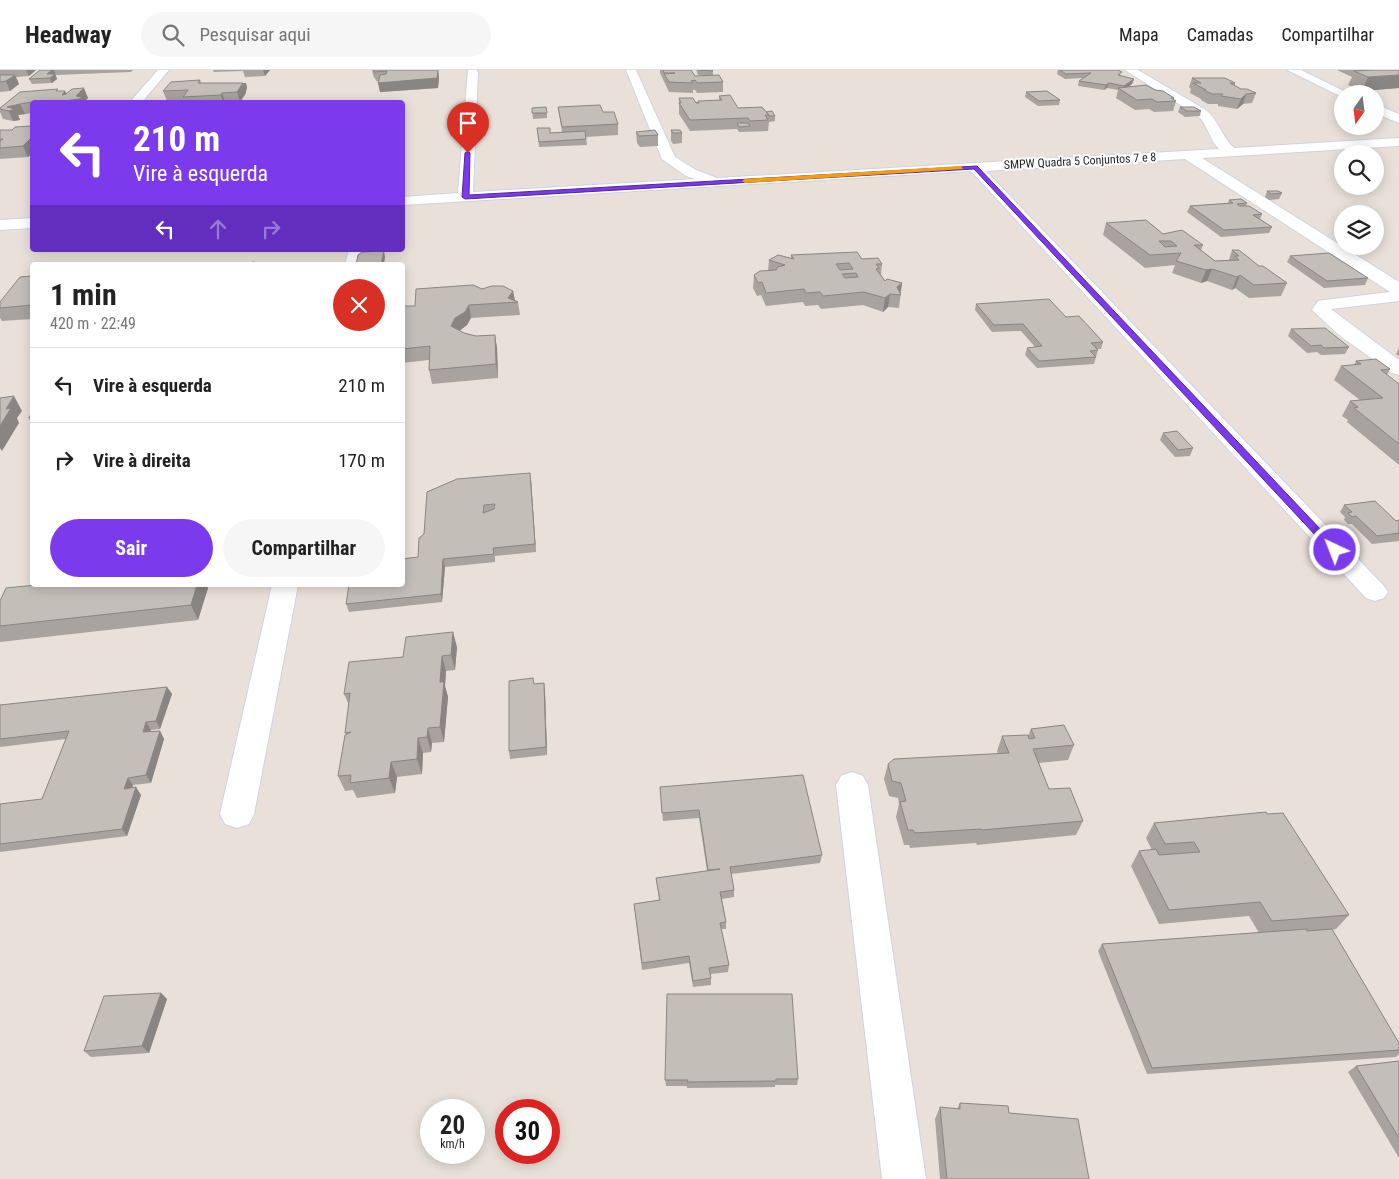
<!DOCTYPE html>
<html lang="pt">
<head>
<meta charset="utf-8">
<style>
  body { margin:0; font-family:"Roboto Condensed",sans-serif; background:#f6f6f6; color:#222; height:100vh; display:flex; flex-direction:column; font-size:19px; white-space:nowrap }
  * { box-sizing:border-box; margin:0 }
  p { font-size:16px; color:#767676 }
  .icon { flex:none; width:28px; height:28px; fill:none; stroke:currentColor; stroke-width:2; stroke-linecap:round; stroke-linejoin:round }
  .map { position:relative; flex:1; overflow:hidden }
  .side { position:absolute; left:30px; top:192px; width:375px; height:325px; display:flex; flex-direction:column; background:#fff; border-radius:5px; box-shadow:0 2px 12px #0003 }
  .side>* { flex:none }
  .hud { position:absolute; left:30px; top:30px; width:375px; height:152px; border-radius:5px; box-shadow:0 2px 12px #0003; background:#7c3aed; color:#fff; overflow:hidden }
  .needle { width:32px; rotate:194deg }
  .fabs { position:absolute; left:1334px; top:15px; display:grid; gap:10px }
  .fabs a { display:grid; place-items:center; width:50px; height:50px; border-radius:50%; background:#fff; box-shadow:0 2px 12px #0003; font-size:25px }
  .speed { position:absolute; left:420px; top:1029px; display:flex; gap:10px; font-size:25px; font-weight:700; text-align:center }
  .speed>* { display:grid; place-content:center; width:65px; height:65px; border-radius:50%; background:#fff; box-shadow:0 2px 12px #0003; line-height:1 }
  .speed small { font-size:12px; font-weight:400 }
  .speed .limit { border:8px solid #d22; background:#fff; color:#111 }
  .pin { position:absolute; display:grid; place-items:center; width:42px; height:42px; color:#fff; margin:-51px -21px; border-radius:50% 50% 50% 0; rotate:-45deg; box-shadow:0 0 5px #0007 }
  .pin .icon { rotate:45deg }
  .me { position:absolute; width:55px; margin:-28px; rotate:317deg; stroke-linejoin:round; filter:drop-shadow(0 0 4px #0008) }
  .turn { display:flex; align-items:center; gap:18px; height:105px; padding:0 20px; font-size:22px }
  .turn .icon { width:65px; height:65px; stroke-width:2.5 }
  .turn b { display:block; font-size:35px; line-height:42px }
  .lanes { display:flex; align-items:center; height:48px; padding:0 20px; background:#0003; justify-content:center; gap:25px; direction:ltr }
  .lanes .off { opacity:.35 }
  .round { display:grid; place-items:center; flex:none; width:52px; height:52px; border-radius:26px; background:#f6f6f6 }
  .overview { display:flex; align-items:center; justify-content:space-between; height:85px; padding:0 20px }
  h1 { font-size:30px; font-weight:700; line-height:38px }
  .cta { display:flex; gap:10px; margin-top:auto; padding:10px 20px }
  .cta a { flex:1; height:58px; border-radius:30px; background:#7c3aed; color:#fff; font-size:20px; font-weight:700; line-height:58px; text-align:center }
  .cta a+a { background:#f6f6f6; color:#222 }
  ul { padding:0; list-style:none }
  li { display:flex; align-items:center; gap:15px; height:75px; padding:0 20px; border-top:1px solid #e0e0e0 }
  li div { flex:1 }
  li b { display:block; font-size:19px }
  li em { font-style:normal }
  header { display:flex; align-items:center; gap:30px; box-sizing:border-box; height:70px; padding:0 25px; background:#fff; border-bottom:1px solid #e0e0e0 }
  header strong { font-size:24px }
  nav { display:flex; gap:28px; margin-inline-start:auto; font-size:18px }
  .search { width:350px; height:45px; background:#f6f6f6; display:flex; align-items:center; gap:12px; box-sizing:border-box; padding:0 18px; border-radius:28px; color:#767676; font-size:19px }
  .map>svg:first-child { display:block }
  .lines { fill:none; stroke-linecap:round; stroke-linejoin:round }
  .minor-casing { stroke:#cfd3df; stroke-width:2 }
  .minor { fill:#fff; fill-rule:evenodd }
  .wall { fill:#a9a39f }
  .shaded-wall { fill:#898582 }
  .building { fill:#c4beb9; stroke:#898582; fill-rule:evenodd }
  .route { fill:#7c3aed; stroke:#51269a }
  .slow { fill:#f59e0b }
  .labels { text-anchor:middle; dominant-baseline:central; stroke-width:4; stroke-linejoin:round; paint-order:stroke }
  .far-street-label { font-size:12px; fill:#272727; stroke:#fff }
</style>
</head>
<body>
<header>
<strong>Headway</strong>
<div class="search"><svg class="icon" aria-label="search" viewBox="0 0 24 24"><circle cx="10" cy="10" r="6"/><path d="M15 15l6 6"/></svg>Pesquisar aqui</div>
<nav><a>Mapa</a><a>Camadas</a><a>Compartilhar</a></nav>
</header>
<div class="map">
<svg width="1399" height="1109" viewBox="0 0 1399 1109">
  <rect width="100%" height="100%" fill="#e9e1d9"/>
  <g class="lines">
    <!-- minor casing -->
    <g class="minor-casing">
      <path id="minor" d="M158,0H169L142,32H130Z
        M468,0H476L478,2L473,122L695,109L686,106L662,89L626,0H636L675,87L696,100L717,108L1219,79C1209,69 1208,55 1198,46L1125,0H1138L1206,40C1220,52 1221,66 1234,78L1399,68V76L1202,88L1399,212V231L1331,239L1399,290V305L1392,303L1339,265L1312,240L1318,231L1324,230L1390,222L1185,89L986,101L1384,516L1388,522L1384,528L1375,531L1366,528L971,101L402,135V127L458,123Z
        M1287,0H1301L1350,24H1342V27L1340,26Z
        M1375,34L1399,44V53L1375,43Z
        M32,148V158L0,160V150Z
        M349,180H365L361,195H345Z
        M272,515H298L254,744L249,754L237,758L225,754L220,744Z
        M852,702L863,706L868,715L926,1109H882L836,715L841,706Z"/>
    </g>
    <!-- minor -->
    <use href="#minor" class="minor"/>
  </g>
  <!-- wall -->
  <path class="wall" d="M0,0H36L29,6L16,7L19,14L10,21L0,22Z
    M40,0H133L131,2L56,5L55,4L57,9L52,13L32,14L29,9Z
    M213,0H270L265,6L245,7L243,1L214,2Z
    M372,0H438L439,8L438,18L380,22L378,11H376L375,8H374Z
    M660,0H691L695,6H706L698,5L696,0H712L713,1V5L723,12V22L697,23L695,20H693V23L669,22L660,3Z
    M1058,0H1118L1121,6L1134,9L1132,14L1128,17L1155,20L1174,28V30L1176,31L1173,41L1154,42L1149,39L1135,40L1116,28L1118,20L1107,18L1104,20L1078,16L1079,11L1083,8L1065,9L1057,4Z
    M1337,0H1399V18L1362,21L1348,15L1352,7Z
    M1192,8L1235,13V16L1241,19L1256,23L1252,33L1243,34L1237,39L1218,36V34H1208L1201,30V29L1190,23L1191,19L1189,17Z
    M200,10L201,13H246L247,18L246,21V23L240,32H185L184,30L167,31L163,21Z
    M59,21H65L67,24L88,28L86,30L32,32V43L18,45L20,50L13,51L3,49L0,42V38Z
    M1026,22L1060,30L1059,35L1038,36L1025,27Z
    M719,26L738,38L766,42L775,46V51L769,52L768,61L739,62L737,59L690,61L679,44V28L696,33V32L719,30Z
    M558,37L603,42L618,54V65L586,67L587,75L539,77L537,58L550,63L562,62Z
    M1180,37L1201,41L1200,46L1185,47L1178,42Z
    M532,38L547,43V48L533,49Z
    M32,56V83L28,87L0,89V60H12Z
    M671,60L682,63V73L673,74L671,71Z
    M636,62L658,65V76L640,77L637,73Z
    M1267,121L1282,123L1279,129L1269,130L1265,127Z
    M1229,130L1247,133L1246,136L1262,144L1260,149L1272,157L1269,163L1221,167L1187,142L1190,136L1228,133Z
    M1106,153L1163,164L1203,175L1201,180L1215,191L1229,190L1232,180L1287,213L1281,226L1249,228L1235,218L1232,220L1207,211L1201,213L1172,203L1175,195L1145,198L1103,165Z
    M791,185L862,189L882,194L881,205L885,211L902,213L899,238L888,237L883,242L863,235L821,239L818,235L805,236L803,232L766,236L761,225L757,226L753,218L754,205L768,201L769,190L791,188Z
    M1290,186L1368,208L1365,215L1324,218L1287,192Z
    M32,206V249L2,251L0,248V232Z
    M482,219L513,221L515,230L518,232L520,245L471,248L467,255L459,261L464,263L476,266L495,265L497,278L498,308L432,314L429,300V290L402,293V236H415Z
    M976,234L1066,247L1103,272L1101,279H1097L1098,280L1094,294L1037,298L1025,285L1027,278L1035,277L1021,261L992,262L975,240Z
    M1291,259L1349,277L1345,284L1321,285L1317,282L1307,283L1288,266Z
    M1399,278V286L1396,284Z
    M1356,291L1390,299L1387,305L1399,314V395L1347,352L1348,350L1342,346L1350,331L1360,330L1334,310L1341,296L1354,295Z
    M32,342V354L29,348Z
    M1163,363L1193,378L1190,386L1175,387L1160,370Z
    M531,410L536,482L495,486V492L445,497L442,532L349,542L346,534L418,487L419,468Z
    M1344,435L1396,451L1399,450V471L1372,474L1352,454H1348L1344,450L1345,447L1340,442Z
    M208,518L198,550L0,572V531Z
    M457,577L455,600L446,601L445,616L448,627L444,672L432,673L431,682L423,683L422,704L397,707L395,723L357,728L353,720L345,721L338,706L346,664L345,663L349,635L344,624L403,587Z
    M534,614L545,621L547,685L510,689L509,681Z
    M167,617L172,624L160,659L151,660L150,662L160,661L164,669L151,713L133,715L132,718L141,725L127,766L0,782V734L42,729L66,669L0,677V635Z
    M1031,659L1074,675L1068,690L1039,693L1049,719L1083,751L1076,765L977,775L976,773L910,778L909,775H904L896,747L899,734L898,728L889,726L884,709L888,694L998,684L997,681L1002,666H1028Z
    M660,717L822,785L820,793L731,804L734,820V827L722,829L726,852V859H721L729,895L728,902L711,904V915L693,917L689,893L642,900L634,834L659,830L656,808L707,801L699,748L663,751Z
    M1267,744L1349,845L1336,859L1332,860L1399,973V984L1396,987L1147,1004L1098,881L1102,874L1259,863L1249,846L1159,854L1131,796L1139,781L1152,780L1146,768L1154,753Z
    M161,923L167,929L149,983L91,987L84,981Z
    M1399,991V1088L1348,1002L1356,996Z
    M798,1009L797,1015H775V1017L687,1018V1016H666L665,1010Z
    M960,1033L1009,1043L1089,1109H940L935,1049L940,1037L957,1039Z"/>
  <!-- shaded-wall -->
  <path class="shaded-wall" d="M26,0H36L29,6Z
    M52,0H54L57,9L52,13L47,4Z
    M263,0H270L265,6Z
    M438,0L439,8L438,18L380,22L378,13Z
    M15,5L19,14L10,21L6,11Z
    M1399,5V18L1362,21L1368,7Z
    M1134,9L1132,14L1123,21L1124,16Z
    M243,13H246L247,18L246,21V23L240,32L237,22Z
    M1109,13L1107,18L1104,20L1106,15Z
    M84,18L88,28L86,30L87,32H58L62,25L65,21L70,31Z
    M222,23L225,32H223L221,25Z
    M1246,24L1243,34L1237,39L1241,29Z
    M20,34L25,44L18,45L20,50L13,51L7,37Z
    M32,67V83L28,87L23,76Z
    M384,181L385,187L384,195H381Z
    M1212,199L1207,211L1201,213L1206,200Z
    M1240,205L1235,218L1232,220L1237,207Z
    M902,213L900,225L897,217Z
    M513,221L515,232L508,228Z
    M890,224L888,237L883,242L885,228Z
    M469,235L471,248L467,255L458,262L451,256L455,248Z
    M495,265L497,278L498,308L496,294Z
    M14,326L22,341L17,348L19,353L2,381L0,378V356L6,339Z
    M530,403L531,410L536,482L535,474Z
    M443,489L445,497L442,532L441,524Z
    M197,515H206L208,518L198,550L191,535Z
    M453,562L457,577L455,600L451,585Z
    M442,586L446,601L445,616L448,627L444,672L440,657V612Z
    M544,613L545,621L547,685L546,677Z
    M167,617L172,624L160,659L156,651Z
    M146,652L151,660L148,670L143,662Z
    M428,658L432,673L431,682L427,667Z
    M160,661L164,669L151,713L146,705Z
    M418,668L423,683L422,704L417,689Z
    M391,692L397,707L395,723L389,708Z
    M128,708L133,715L130,726L124,719Z
    M136,717L141,725L127,766L122,759Z
    M161,923L167,929L149,983L142,976Z"/>
  <!-- building -->
  <path class="building" d="M40,0H52L47,4H55L50,8L29,9Z
    M374,0H438L437,8L378,13L380,5L386,4L387,1L374,2Z
    M663,0H691L695,6L719,5L723,12L697,13L695,10L691,11L693,13L669,12L664,4L675,3H664Z
    M698,0H712L713,1Z
    M1060,0H1118L1122,2L1118,5L1134,9L1124,16L1109,13L1106,15L1079,11L1091,3L1066,4Z
    M1372,0H1399V5L1368,7L1354,1Z
    M0,5H15L6,11L0,12Z
    M1192,8H1225L1235,13H1230L1241,19H1247L1256,23L1246,24L1241,29L1221,26L1223,24H1212L1204,20H1206L1193,13H1201Z
    M200,10L198,13H243L237,22L222,23L221,25L183,27L188,20L163,21L171,12Z
    M1146,15L1155,20L1163,21L1174,28H1171L1176,31L1157,32L1152,29L1137,30L1118,18Z
    M84,18L76,26L85,28L58,32H32L20,34L7,37L15,39L9,41L0,39V38L20,22L58,19L56,21H65L62,25L66,24L72,19Z
    M1047,21L1060,30L1039,31L1026,22Z
    M730,25L738,38L762,37L769,45H765L768,50L750,51L748,48L690,50L679,33H681L679,28H693L696,33H699L698,31L722,30L719,26Z
    M600,35L603,42H614L618,54L562,57L558,37Z
    M546,37L547,43H532V38Z
    M1180,37H1194L1201,41H1187Z
    M772,41L775,46H769V45L766,42Z
    M737,53H748L750,56L739,57Z
    M32,56V67L23,76L0,78V71L3,69H0V60H12L15,57Z
    M537,58H550V63L585,61L586,69L539,72Z
    M655,60L658,65L639,66L636,62Z
    M671,60H680L682,63H673Z
    M1267,121H1278L1282,123L1271,124Z
    M1241,129L1247,133L1237,134L1240,136H1249L1262,144L1253,145L1272,157L1224,160L1190,136L1233,133L1229,130Z
    M1146,150L1163,164L1182,160L1203,175H1194L1215,191L1239,190L1235,186H1239L1238,185L1232,180H1239L1259,196H1263L1287,213L1254,215L1240,205L1237,207L1212,199L1206,200L1176,191L1181,183L1150,185L1106,153ZM1159,171H1171L1177,176L1165,177Z
    M384,181L381,195H356L358,185L362,182Z
    M857,182L862,189L878,188L882,194H876L879,198L876,199L885,211L887,209L902,213L897,217L901,225L890,224L885,228L864,222L823,226L820,222L806,223L804,219L766,223L762,212L758,213L754,205L760,201L776,200L778,197L785,195L769,190L778,185L794,189L791,185ZM849,193L853,199L840,200L836,194ZM856,203L858,207L845,208L842,204Z
    M1329,183L1368,208L1327,211L1290,186Z
    M255,192L254,195H237L238,194Z
    M32,206V235L0,238V232L20,207Z
    M473,215L482,219L492,216H503L513,221L508,228L518,232L469,235L465,242L455,248L451,256L464,263L476,266L495,265L496,294L429,300L430,276L402,279V236H415L416,219Z
    M1049,229L1066,247L1079,246L1103,272L1091,273L1098,280L1090,281L1096,287L1039,291L1027,278L1042,276L1023,254L994,255L976,234Z
    M1325,258L1349,277L1324,278L1321,275L1311,276L1291,259Z
    M1376,289L1390,299L1381,300L1399,314V374L1354,338L1358,337L1350,331L1383,328L1341,296L1361,294L1356,291Z
    M14,326L6,339L11,338L0,356V328Z
    M32,342V348H29Z
    M1177,361L1193,378L1178,380L1163,363Z
    M530,403L535,474L493,478L494,484L443,489L441,524L346,534L349,515H402V489L418,487L419,468L424,464L427,422L457,409ZM495,434L494,439L483,443L484,435Z
    M1375,431L1396,451L1399,450V463L1377,466L1356,446L1352,447L1348,443L1352,442L1344,435Z
    M36,515H197L191,535L0,556V531L6,518Z
    M453,562L451,585L442,586L440,612H444L440,657L428,658L427,667L418,668L417,689L391,692L389,708L350,713L351,705L338,706L345,665L351,662L345,663L350,623L344,624L349,592L403,587L406,567Z
    M533,608L534,614L544,613L546,677L509,681V611Z
    M167,617L156,651L146,652L143,662L160,661L146,705L128,708L124,719L136,717L122,759L0,774V734L42,729L69,661L0,669V635Z
    M1064,655L1074,675L1033,679L1049,719L1070,718L1083,751L982,760L981,759L915,763L913,760H908L900,732L906,731L901,713L892,711L888,694L894,689L1009,683L1002,666L1028,665L1029,669L1035,668L1031,659Z
    M803,705L822,785L730,797L734,820L720,822L726,852L720,853L729,895L709,898L711,908L693,911L689,886L642,893L634,834L660,830L656,808L720,799L708,800L699,740L662,743L660,717Z
    M1266,742L1267,744L1283,743L1349,845L1272,851L1260,832L1169,840L1139,781L1156,779L1159,785L1200,782L1194,772L1165,774L1154,753Z
    M1307,859V861L1332,859L1399,973V980L1152,998L1102,874Z
    M161,923L142,976L84,981L104,926Z
    M667,924H792L798,1009H776V1011L687,1012L688,1010H665Z
    M1399,991V1068L1356,996Z
    M960,1033L1008,1036L1009,1043L1078,1049L1089,1109H947L940,1037L960,1039Z"/>
  <!-- route -->
  <path class="route" d="M468,81L470,83L469,125L977,96L1340,480L1338,482H1331L974,99L465,129L462,127L465,83Z"/>
  <!-- slow -->
  <path class="slow" d="M961,96L963,99L745,113L742,111L745,109Z"/>
  <g class="labels">
    <!-- far-street labels -->
    <g class="far-street-label">
      <text transform="translate(1080 91) rotate(-3)">SMPW Quadra 5 Conjuntos 7 e 8</text>
    </g>
  </g>
</svg>
<div class="fabs">
<a><svg class="needle" viewBox="-14 -14 28 28"><path d="M0-13l5 13h-10z" fill="#e53935"/><path d="M0 13l5-13h-10z" fill="#767676"/></svg></a>
<a><svg class="icon" aria-label="search" viewBox="0 0 24 24"><circle cx="10" cy="10" r="6"/><path d="M15 15l6 6"/></svg></a>
<a><svg class="icon" aria-label="layers" viewBox="0 0 24 24"><path d="M12 4l9 5-9 5-9-5zM3 14l9 5 9-5"/></svg></a>
</div>
<div class="speed"><div>20<small>km/h</small></div><div class="limit">30</div></div>
<div class="pin" style="left:468px;top:83px;background:#d93025"><svg class="icon" aria-label="arrive" viewBox="0 0 24 24"><path d="M6 21V4h12l-3 4 3 4H6"/></svg></div>
<svg class="me" style="left:1335px;top:480px" viewBox="-20 -20 40 40"><circle r="17" fill="#7c3aed" stroke="#fff" stroke-width="3"/><path d="M0-11L8 9 0 5-8 9z" fill="#fff"/></svg>
<div class="hud">
<div class="turn"><svg class="icon" aria-label="left" viewBox="0 0 24 24"><path d="M17 20v-9H6M10 6l-5 5 5 5"/></svg><div><b>210 m</b>Vire à esquerda</div></div>
<div class="lanes"><svg class="icon" aria-label="left" viewBox="0 0 24 24"><path d="M17 20v-9H6M10 6l-5 5 5 5"/></svg><svg class="icon off" aria-label="ahead" viewBox="0 0 24 24"><path d="M12 20V5M6 11l6-6 6 6"/></svg><svg class="icon off" aria-label="right" viewBox="0 0 24 24"><path d="M7 20v-9h11M14 6l5 5-5 5"/></svg></div>
</div>
<section class="side">
<div class="overview"><div><h1>1 min</h1><p>420 m · 22:49</p></div><a class="round" style="background:#d93025;color:#fff"><svg class="icon" aria-label="close" viewBox="0 0 24 24"><path d="M6 6l12 12M18 6L6 18"/></svg></a></div>
<ul>
<li><svg class="icon" aria-label="left" viewBox="0 0 24 24"><path d="M17 20v-9H6M10 6l-5 5 5 5"/></svg><div><b>Vire à esquerda</b></div><em>210 m</em></li>
<li><svg class="icon" aria-label="right" viewBox="0 0 24 24"><path d="M7 20v-9h11M14 6l5 5-5 5"/></svg><div><b>Vire à direita</b></div><em>170 m</em></li>
</ul>
<div class="cta"><a>Sair</a><a>Compartilhar</a></div>
</section>
</div>
</body>
</html>
